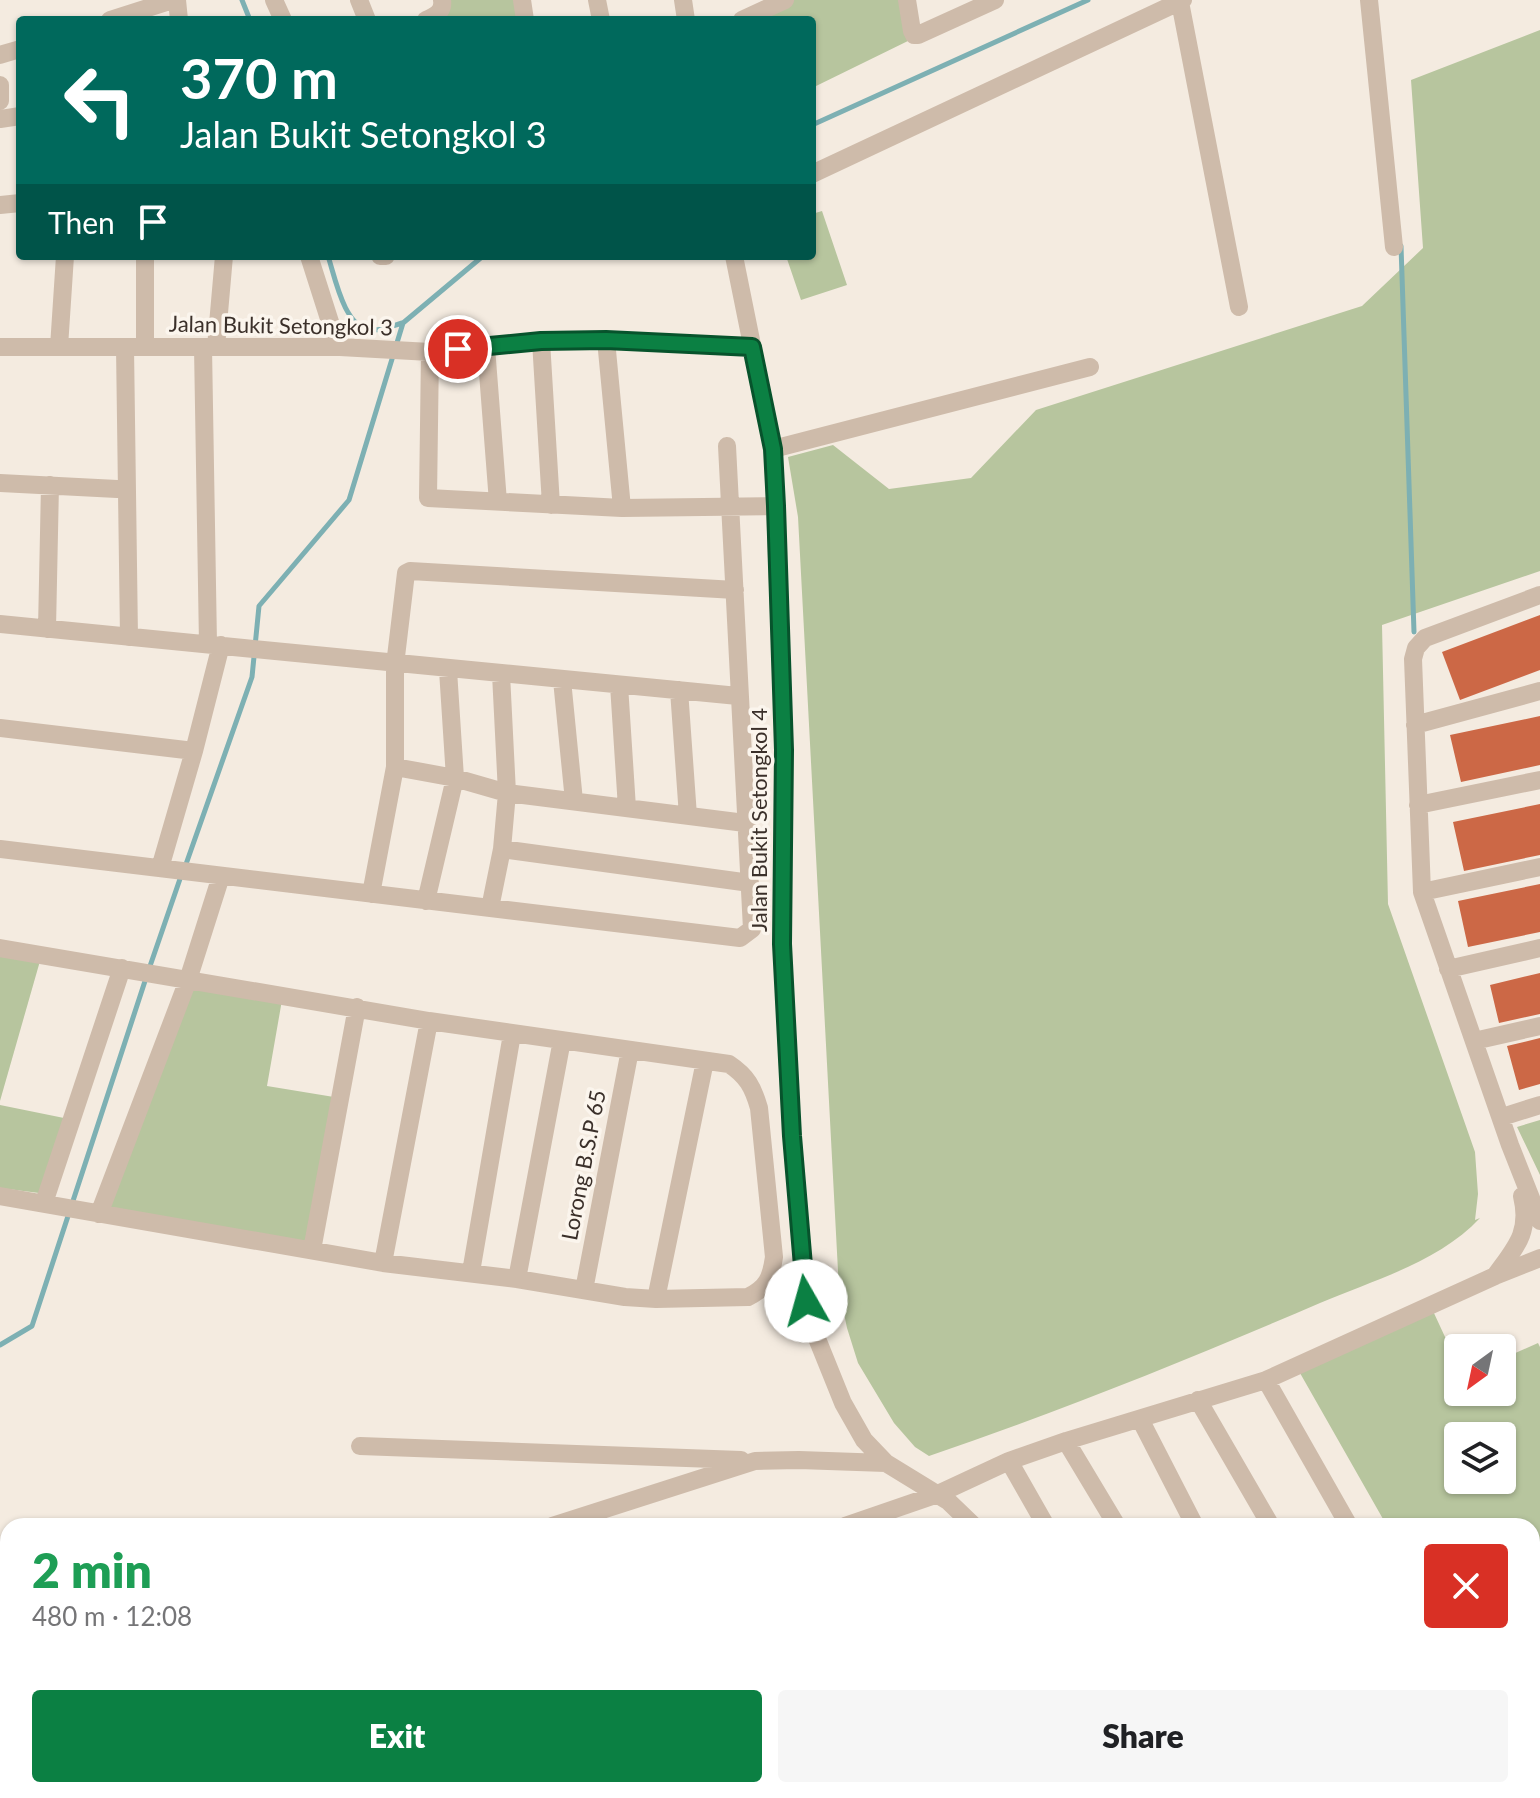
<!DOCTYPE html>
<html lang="en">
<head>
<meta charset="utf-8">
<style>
  body { margin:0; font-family:Lato,sans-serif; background:#f6f6f6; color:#202124; height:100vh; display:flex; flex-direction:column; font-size:30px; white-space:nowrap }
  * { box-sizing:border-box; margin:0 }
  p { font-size:26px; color:#757577 }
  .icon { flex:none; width:44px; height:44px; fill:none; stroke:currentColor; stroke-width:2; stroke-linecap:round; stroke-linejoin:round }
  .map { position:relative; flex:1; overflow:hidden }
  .sheet { position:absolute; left:0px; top:1518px; width:1540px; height:280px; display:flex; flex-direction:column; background:#fff; border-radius:24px 24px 0 0; box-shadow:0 2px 6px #0004 }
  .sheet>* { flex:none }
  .guide { position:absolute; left:16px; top:16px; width:800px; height:244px; border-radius:8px; box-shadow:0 2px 6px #0004; background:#00695c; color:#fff; overflow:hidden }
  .needle { width:52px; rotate:213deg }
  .buttons { position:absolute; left:1444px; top:1334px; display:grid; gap:16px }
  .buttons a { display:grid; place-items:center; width:72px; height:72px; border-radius:8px; background:#fff; box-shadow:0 2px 6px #0004; font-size:40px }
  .pin { position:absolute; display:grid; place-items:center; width:68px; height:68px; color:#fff; margin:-34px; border:4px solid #fff; border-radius:50%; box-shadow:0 2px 8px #0007 }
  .me { position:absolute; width:88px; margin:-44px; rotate:353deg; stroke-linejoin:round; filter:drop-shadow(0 0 6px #0008) }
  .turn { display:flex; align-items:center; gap:28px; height:168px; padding:0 32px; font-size:36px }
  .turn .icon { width:104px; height:104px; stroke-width:2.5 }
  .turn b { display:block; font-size:56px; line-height:68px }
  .then { display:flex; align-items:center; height:76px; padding:0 32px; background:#0003; gap:16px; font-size:30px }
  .round { display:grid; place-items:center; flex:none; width:84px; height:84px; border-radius:8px; background:#f6f6f6 }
  .headline { display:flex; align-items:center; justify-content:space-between; height:136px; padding:0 32px }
  h1 { font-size:48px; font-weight:800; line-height:60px; color:#1e9e55 }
  .button { display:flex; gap:16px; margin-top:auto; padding:16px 32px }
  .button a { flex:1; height:92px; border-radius:8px; background:#0b8043; color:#fff; font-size:32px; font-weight:800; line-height:92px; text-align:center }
  .button a+a { background:#f6f6f6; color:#202124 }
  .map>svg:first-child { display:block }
  .green { fill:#b7c59e; fill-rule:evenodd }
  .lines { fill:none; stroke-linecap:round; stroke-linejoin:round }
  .stream { stroke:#7db0b3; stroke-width:5 }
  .building { fill:#cc6846 }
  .minor { stroke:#cebbaa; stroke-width:18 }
  .route-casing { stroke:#07532c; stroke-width:20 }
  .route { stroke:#0b8043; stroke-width:14 }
  .labels { text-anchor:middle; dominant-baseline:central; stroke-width:7; stroke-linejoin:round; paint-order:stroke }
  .street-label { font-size:22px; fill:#3b302a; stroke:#fbf5ed }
</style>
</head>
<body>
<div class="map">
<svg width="1540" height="1798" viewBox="0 0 1540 1798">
  <rect width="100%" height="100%" fill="#f4ebe0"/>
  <!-- green -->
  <path class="green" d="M449,0H516L519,20H434Z
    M792,0H904L912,39L812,88V20H750Z
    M1540,30V571L1382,625L1388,904L1475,1152L1478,1194L1475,1220L1480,1218C1439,1262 1374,1280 1320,1303C1192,1358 1061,1411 929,1456L915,1447L894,1423L858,1363L847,1328L839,1290L798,517L788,457L833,445L889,489L971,478L1036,410L1362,306L1423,248L1411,80Z
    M822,211L847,285L801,300L786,256H812V214Z
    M0,948L42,954L0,1101Z
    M192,989L282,1000L267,1086L340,1098L312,1250L99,1214Z
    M0,1105L64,1118L39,1193L0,1188Z
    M1540,1120V1175L1517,1127Z
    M1433,1311L1458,1365V1392H1502V1359L1538,1343L1540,1347V1720L1532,1721V1526H1387L1296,1366ZM1458,1436H1502V1480H1458Z
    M794,1790H956V1797L794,1798Z"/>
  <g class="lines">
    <!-- stream -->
    <path class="stream" d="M242,0L250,20
      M812,125L1088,0
      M1401,246L1414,632
      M328,256C335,277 344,328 371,330C382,331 392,326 402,323
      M185,867L252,677L259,606L349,500L403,323L483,256
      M149,969L181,876
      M0,1345L32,1326L146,978"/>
  </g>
  <!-- building -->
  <path class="building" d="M1540,615V670L1460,700L1442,652Z
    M1540,716V765L1461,782L1450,735Z
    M1540,804V855L1464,871L1453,822Z
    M1540,884V932L1468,947L1458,901Z
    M1540,973V1014L1499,1023L1490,985Z
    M1540,1038V1084L1519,1090L1507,1046Z"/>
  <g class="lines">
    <!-- minor -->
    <path class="minor" d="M177,0L179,20
      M274,0L283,20
      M359,0L367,20
      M522,0L525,20
      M597,0L601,20
      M683,0L686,20
      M907,0L912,31L914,35H918L995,0
      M1369,0L1394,247
      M1180,2L1239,307
      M110,20L173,0
      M426,20C435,16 444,12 442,0
      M742,20L785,0
      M0,55L20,49
      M0,85V101
      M0,119L20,116
      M812,174L1183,0
      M0,205L20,203
      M145,256V347
      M309,256L338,347
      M380,256H386
      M734,256L773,449L784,750L782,944L790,1108L806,1301L818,1341L843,1403L864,1440L886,1463
      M606,340L622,508
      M541,341L551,505
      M0,347H340L430,352L541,341L606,340L752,347
      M59,347L65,256
      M125,347L129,637
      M203,347L208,644
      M216,347L224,256
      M486,347L498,502
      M430,352L428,498L622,508L776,506
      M773,449L1090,367
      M0,483L117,489L125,487
      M1540,595L1425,638L1416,648L1413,659L1422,892L1510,1145L1540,1221
      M0,624C246,648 492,673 738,696
      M47,629L50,485
      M562,680L574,801
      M619,685L627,808
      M679,690L688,816
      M1415,725L1540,691
      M0,728L194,751
      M395,767L455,778L507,793L745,823
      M1418,805L1540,780
      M0,849L740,938L752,929L727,446
      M502,849L750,883
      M160,868L194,751L221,645
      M1422,892L1540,867
      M371,894L395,767V665L406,573L410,571L735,590
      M426,901L455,778L448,670
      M490,908L502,849L507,793L501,674
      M0,948L429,1021L729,1064C747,1076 753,1087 759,1108L774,1257C771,1278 767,1288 748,1297L656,1299L625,1297L517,1279L383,1263L0,1196
      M1448,969L1540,948
      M1474,1041L1540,1026
      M1502,1117L1540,1105
      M44,1203L122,968
      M99,1214L188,980L221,876
      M312,1250L357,1007
      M383,1263L429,1021
      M471,1272L512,1034
      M1495,1276C1515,1248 1531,1233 1522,1196
      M517,1279L562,1040
      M584,1290L630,1050
      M656,1299L705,1061
      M1266,1380L1349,1526
      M1198,1400L1271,1526
      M1140,1419L1195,1526
      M1066,1441L1117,1526
      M360,1446L741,1460
      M1009,1461L1046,1526
      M552,1526L755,1461L799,1460L886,1463L948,1501L974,1526
      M845,1526L938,1494L1009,1461L1066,1441L1266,1380L1495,1276L1540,1258
      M215,1790V1798
      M306,1790L307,1798
      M386,1790V1798
      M453,1790L454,1798
      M521,1790V1798
      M593,1790L594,1798
      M659,1790V1798
      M725,1790V1798
      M1145,1790L1150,1798
      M1198,1790L1202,1798
      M1334,1790V1798
      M1497,1790V1798
      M0,1795L12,1790
      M773,1798L784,1796"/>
  </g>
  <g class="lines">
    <!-- route casing -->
    <g class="route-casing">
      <path id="route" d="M458,349L541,341L606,340L752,347L773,449L776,506L784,750L782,944L792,1136L806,1301"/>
    </g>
    <!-- route -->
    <use href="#route" class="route"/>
  </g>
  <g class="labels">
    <!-- street labels -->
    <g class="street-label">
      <text transform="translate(281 325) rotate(1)">Jalan Bukit Setongkol 3</text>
      <text transform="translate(758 820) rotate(-90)">Jalan Bukit Setongkol 4</text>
      <text transform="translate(583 1165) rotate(-79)">Lorong B.S.P 65</text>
    </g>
  </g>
</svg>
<div class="buttons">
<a><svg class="needle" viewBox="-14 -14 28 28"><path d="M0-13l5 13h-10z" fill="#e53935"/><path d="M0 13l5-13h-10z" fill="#757577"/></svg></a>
<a><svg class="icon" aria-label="layers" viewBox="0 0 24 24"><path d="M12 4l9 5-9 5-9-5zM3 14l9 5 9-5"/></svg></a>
</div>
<div class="pin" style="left:458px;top:349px;background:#d93025"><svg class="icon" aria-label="arrive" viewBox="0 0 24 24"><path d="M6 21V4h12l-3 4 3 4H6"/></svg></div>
<svg class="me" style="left:806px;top:1301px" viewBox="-20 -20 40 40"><circle r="19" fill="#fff"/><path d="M0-13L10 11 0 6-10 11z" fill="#0b8043"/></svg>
<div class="guide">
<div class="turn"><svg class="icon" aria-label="left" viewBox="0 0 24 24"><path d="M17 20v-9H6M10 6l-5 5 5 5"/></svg><div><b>370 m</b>Jalan Bukit Setongkol 3</div></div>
<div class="then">Then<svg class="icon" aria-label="arrive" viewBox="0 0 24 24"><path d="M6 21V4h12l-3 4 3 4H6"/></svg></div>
</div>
<section class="sheet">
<div class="headline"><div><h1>2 min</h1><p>480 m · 12:08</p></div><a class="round" style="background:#d93025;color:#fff"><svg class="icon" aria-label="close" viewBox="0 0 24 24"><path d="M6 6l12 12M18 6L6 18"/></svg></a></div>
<div class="button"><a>Exit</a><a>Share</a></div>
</section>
</div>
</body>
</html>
